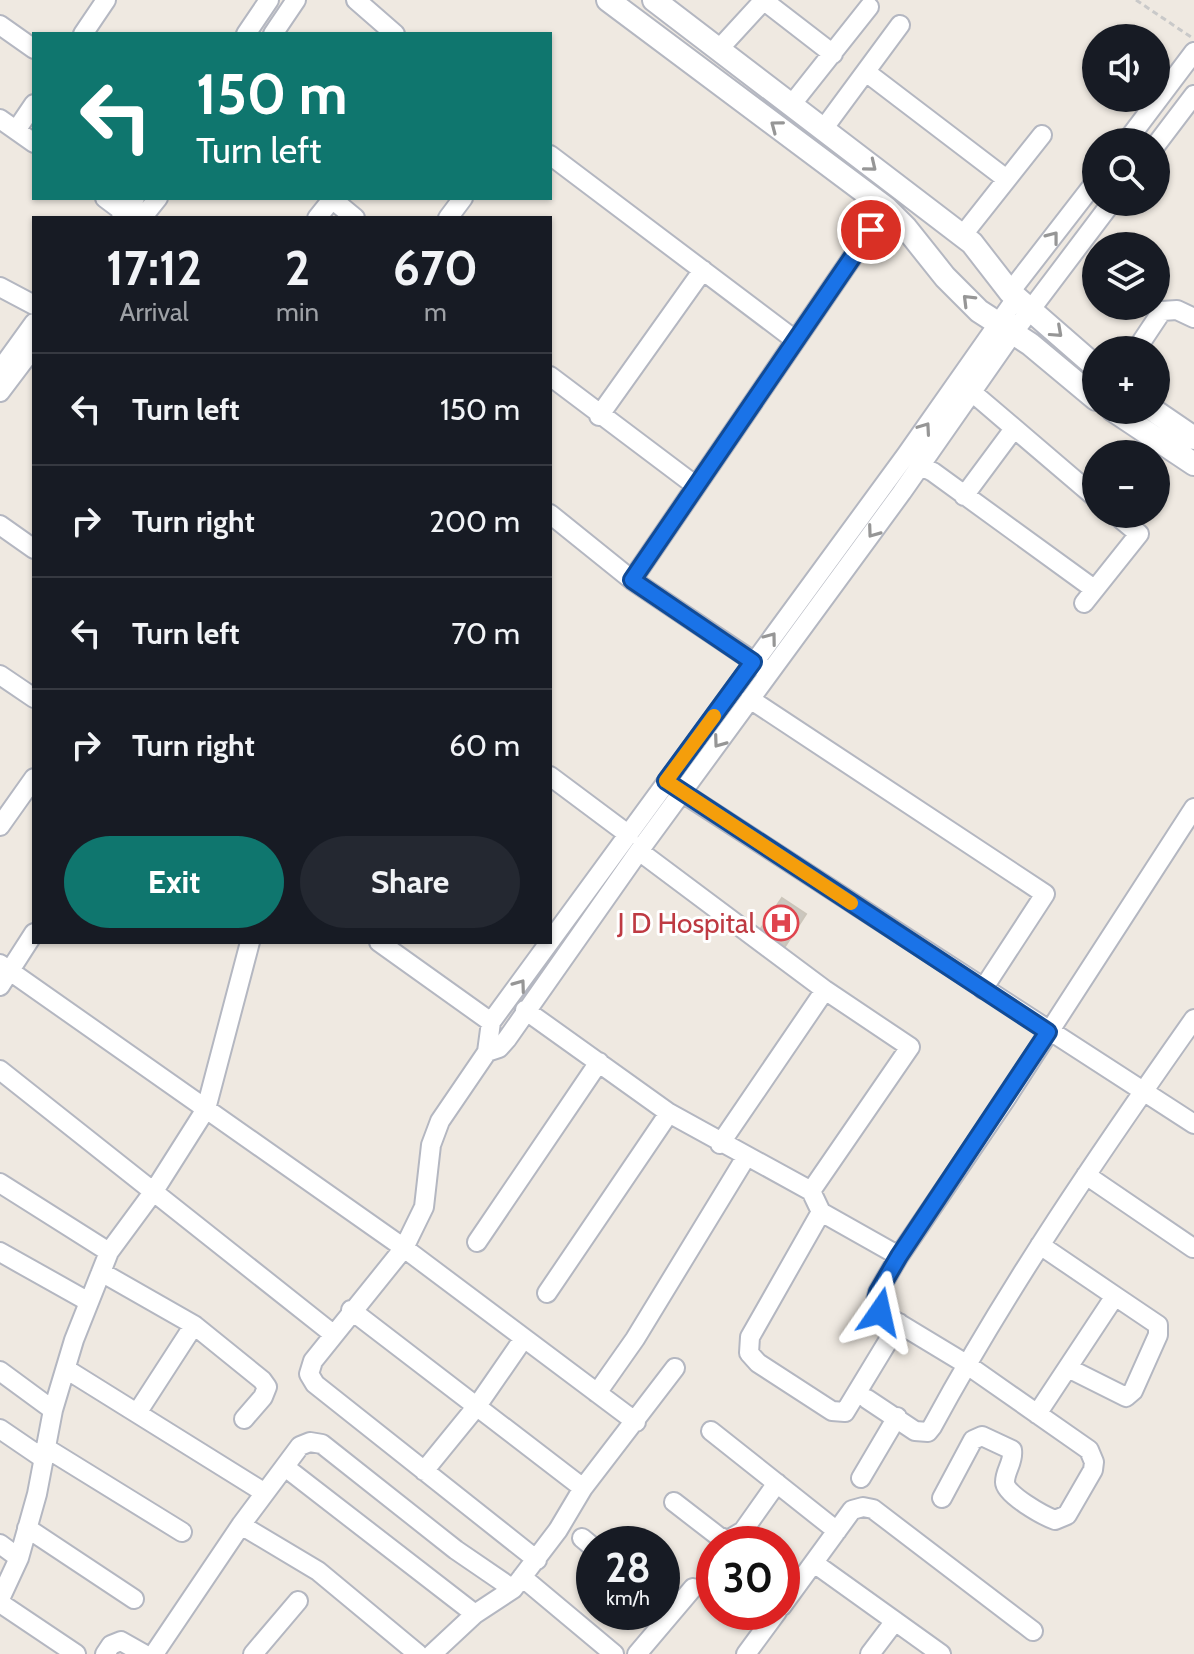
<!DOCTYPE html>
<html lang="en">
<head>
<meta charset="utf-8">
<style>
  body { margin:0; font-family:Cabin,sans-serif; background:#242831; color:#f1f3f6; height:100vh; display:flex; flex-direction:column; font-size:30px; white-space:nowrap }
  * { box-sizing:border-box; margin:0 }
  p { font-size:26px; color:#9ea1a6 }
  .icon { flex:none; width:44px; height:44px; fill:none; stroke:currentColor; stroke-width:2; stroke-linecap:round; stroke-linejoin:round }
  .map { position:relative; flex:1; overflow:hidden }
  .side { position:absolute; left:32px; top:216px; width:520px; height:728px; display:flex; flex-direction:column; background:#171b24; border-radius:0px; box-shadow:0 2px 6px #0004 }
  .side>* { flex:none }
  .guide { position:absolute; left:32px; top:32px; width:520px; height:168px; border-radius:0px; box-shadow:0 2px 6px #0004; background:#0f766e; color:#fff; overflow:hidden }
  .controls { position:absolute; left:1082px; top:24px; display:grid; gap:16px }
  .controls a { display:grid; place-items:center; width:88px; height:88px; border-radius:50%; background:#171b24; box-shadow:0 2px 6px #0004; font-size:40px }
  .speed { position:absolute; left:576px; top:1526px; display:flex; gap:16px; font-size:40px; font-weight:700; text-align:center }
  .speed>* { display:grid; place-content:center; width:104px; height:104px; border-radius:50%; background:#171b24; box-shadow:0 2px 6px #0004; line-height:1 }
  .speed small { font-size:20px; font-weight:400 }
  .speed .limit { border:12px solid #d22; background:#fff; color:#111 }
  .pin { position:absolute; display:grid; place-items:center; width:68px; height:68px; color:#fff; margin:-34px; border:4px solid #fff; border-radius:50%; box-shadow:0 2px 8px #0007 }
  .me { position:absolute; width:88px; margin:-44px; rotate:11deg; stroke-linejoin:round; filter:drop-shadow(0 0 6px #0008) }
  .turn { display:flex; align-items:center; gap:28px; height:168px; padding:0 32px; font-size:36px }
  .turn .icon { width:104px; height:104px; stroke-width:2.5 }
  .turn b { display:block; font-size:56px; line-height:68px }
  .eta { display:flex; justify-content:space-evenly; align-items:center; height:136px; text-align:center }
  .eta b { font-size:48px; font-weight:800; line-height:56px }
  .cta { display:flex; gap:16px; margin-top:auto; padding:16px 32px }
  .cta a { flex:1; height:92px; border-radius:48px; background:#0f766e; color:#fff; font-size:32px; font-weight:800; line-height:92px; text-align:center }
  .cta a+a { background:#242831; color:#f1f3f6 }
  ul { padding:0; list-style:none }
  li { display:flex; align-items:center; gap:24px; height:112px; padding:0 32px; border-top:2px solid #363941 }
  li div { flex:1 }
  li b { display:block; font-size:30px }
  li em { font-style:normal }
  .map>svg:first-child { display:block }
  .building { fill:#cbc7bf; stroke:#cbc5ba; stroke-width:2 }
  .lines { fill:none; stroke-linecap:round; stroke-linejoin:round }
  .minor-casing { stroke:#b4b7c1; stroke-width:22 }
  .tertiary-casing { stroke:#b4b7c1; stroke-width:26 }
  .path { stroke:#c9c9c9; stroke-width:3; stroke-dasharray:6 4; stroke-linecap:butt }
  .minor { stroke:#fff; stroke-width:18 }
  .tertiary { stroke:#fff; stroke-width:22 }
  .oneway { stroke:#969696 }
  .route-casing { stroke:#114b97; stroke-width:20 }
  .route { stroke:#1a73e8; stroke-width:14 }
  .slow { stroke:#f59e0b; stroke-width:14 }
  .labels { text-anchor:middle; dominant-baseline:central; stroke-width:6; stroke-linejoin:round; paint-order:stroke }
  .health-label { font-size:28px; fill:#be3a42; stroke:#fff; text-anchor:end }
</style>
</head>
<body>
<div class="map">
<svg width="1194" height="1654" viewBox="0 0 1194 1654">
  <rect width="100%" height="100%" fill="#efe9e1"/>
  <!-- building -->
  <path class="building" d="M782,898L806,914L780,954L755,937Z"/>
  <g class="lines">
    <!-- minor casing -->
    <g class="minor-casing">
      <path id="minor" d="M356,0L395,34
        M763,0L833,54
        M0,25L34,49
        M83,34L106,0
        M246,34L269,0
        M273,34L296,0
        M719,49L764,0
        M866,72L1005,178
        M792,104L869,7
        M0,119L34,143
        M824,128L900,25
        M17,129L34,104
        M1126,142L1194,52
        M1156,145L1194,95
        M550,155L795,340
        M105,198L125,213
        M332,199L355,218
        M121,218L135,198
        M142,218L158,198
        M317,218L333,198
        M448,218L463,198
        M962,236L1042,135
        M0,287L34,305
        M1010,292L1096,181
        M1136,350L1162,311L1177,310L1194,318
        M0,370L34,323
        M550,376L696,486
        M0,392L34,347
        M973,393L1096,498
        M599,416L703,270
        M921,466L933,472L1094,589
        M964,496L1013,430
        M550,514L632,580L762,667
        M0,525L34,549
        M632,580L886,208
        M1084,603L1139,534L1115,514
        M0,675L34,698
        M750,699L1045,894L983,989
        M550,776L629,835
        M675,788L1194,1124
        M0,826L34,778
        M639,851L825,990L910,1047L811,1191
        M379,942L491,1022
        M0,964L404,1248L636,1422
        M0,986L34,933
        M525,1010L669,1113L811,1191L821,1212L899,1256
        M487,1052L491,1022L906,455L1017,297
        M0,1070L333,1334
        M720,1144L825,990
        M1086,1175L1193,1248
        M0,1183L109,1252
        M821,1212L750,1337L749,1353L758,1363L832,1411L845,1412L899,1323
        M477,1242L599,1062
        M0,1252L89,1302
        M101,1272L194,1325L262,1380L267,1387L263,1397L244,1419
        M547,1293L669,1113
        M351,1310L583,1488
        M1068,1368L1126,1397L1133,1391L1158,1335V1325L1115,1296
        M66,1369L265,1493
        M0,1371L53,1410
        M597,1393L635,1339L746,1157
        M867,1399L915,1431L928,1432L932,1427C1009,1285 1101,1151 1194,1019
        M137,1413L194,1325
        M1037,1414L1115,1296L1040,1245
        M0,1429L44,1459
        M711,1431L837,1531
        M46,1448L182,1532
        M285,1467L475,1614
        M424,1471L477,1406L524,1338
        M861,1478L897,1417
        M942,1498L973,1440L982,1436L1012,1450C1014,1462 1005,1470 1005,1482C1004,1494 1044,1516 1055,1520L1067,1515L1093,1470L1094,1462L1089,1450L966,1364L880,1312L875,1304L878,1292L899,1256L1005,1100L1194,808
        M674,1502L718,1536L728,1540L743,1531L777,1483
        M241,1525L318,1571L418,1654
        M27,1528L134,1599
        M582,1538L594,1548
        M0,1544L19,1558
        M537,1560L315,1384L309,1374L313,1361L404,1248L424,1207L431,1145L440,1121L487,1052L499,1048L507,1039L639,851L902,492L1013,333L1112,202
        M814,1563L941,1654
        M522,1577L614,1654
        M0,1599L19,1558L37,1494L53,1410L74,1340L109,1252L154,1191L206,1109L250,942
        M0,1603L76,1654
        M782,1606L852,1510L863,1507L873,1509L1033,1631
        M105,1654L111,1645L121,1641L144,1654
        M154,1654L241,1525L300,1446L310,1442L322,1444L456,1550L513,1589
        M253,1654L298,1601
        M432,1654L475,1614L513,1589L558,1530L583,1488L675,1368
        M637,1654L693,1588
        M746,1654L777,1612
        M870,1654L895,1621"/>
    </g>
    <!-- tertiary casing -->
    <g class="tertiary-casing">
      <path id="tertiary" d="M608,0L886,208L906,228L945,277L979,311L1030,344L1096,399
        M654,0L972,243L1010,292L1096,367
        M1113,410L1194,464
        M1153,410L1194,438"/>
    </g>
    <!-- path -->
    <path class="path" d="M1136,0L1191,37"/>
    <!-- minor -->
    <use href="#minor" class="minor"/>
    <!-- tertiary -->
    <use href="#tertiary" class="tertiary"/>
  </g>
  <!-- one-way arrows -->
  <defs><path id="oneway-chevron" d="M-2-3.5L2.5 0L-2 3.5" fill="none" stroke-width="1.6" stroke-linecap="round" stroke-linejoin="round" transform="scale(2)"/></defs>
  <g class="oneway">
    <use href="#oneway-chevron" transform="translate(776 126) rotate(-143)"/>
    <use href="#oneway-chevron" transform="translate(871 166) rotate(39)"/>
    <use href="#oneway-chevron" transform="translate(1053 237) rotate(-52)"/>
    <use href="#oneway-chevron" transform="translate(968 300) rotate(-135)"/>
    <use href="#oneway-chevron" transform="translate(1057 332) rotate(42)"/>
    <use href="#oneway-chevron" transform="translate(925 428) rotate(-55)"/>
    <use href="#oneway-chevron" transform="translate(873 532) rotate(126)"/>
    <use href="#oneway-chevron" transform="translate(771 638) rotate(-53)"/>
    <use href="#oneway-chevron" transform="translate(719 742) rotate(126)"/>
    <use href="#oneway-chevron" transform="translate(520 985) rotate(-54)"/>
  </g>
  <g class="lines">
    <!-- route casing -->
    <g class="route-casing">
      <path id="route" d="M871,230L632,580L753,662L666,781L1048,1032L899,1256L878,1292L875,1304L880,1312"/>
    </g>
    <!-- route -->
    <use href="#route" class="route"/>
    <!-- slow -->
    <path class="slow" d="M714,716L666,781L851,903"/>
  </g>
  <!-- icons -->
  <defs>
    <g id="hospital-ring" transform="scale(1.8)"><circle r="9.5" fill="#fff" stroke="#e0444e" stroke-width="1.5"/><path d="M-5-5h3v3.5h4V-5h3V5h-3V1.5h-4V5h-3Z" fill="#e0444e"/></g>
  </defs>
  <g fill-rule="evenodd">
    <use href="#hospital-ring" x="781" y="923"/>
  </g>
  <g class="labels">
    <!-- health labels -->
    <g class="health-label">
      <text x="755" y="923">J D Hospital</text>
    </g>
  </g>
</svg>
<div class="controls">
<a><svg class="icon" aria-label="sound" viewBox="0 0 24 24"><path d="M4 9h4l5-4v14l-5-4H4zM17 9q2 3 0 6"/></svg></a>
<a><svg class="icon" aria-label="search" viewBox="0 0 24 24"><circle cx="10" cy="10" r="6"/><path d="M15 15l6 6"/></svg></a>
<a><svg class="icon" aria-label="layers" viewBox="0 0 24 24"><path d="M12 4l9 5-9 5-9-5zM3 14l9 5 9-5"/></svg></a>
<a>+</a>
<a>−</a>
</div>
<div class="speed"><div>28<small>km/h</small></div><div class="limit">30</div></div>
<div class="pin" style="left:871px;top:230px;background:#d93025"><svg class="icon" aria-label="arrive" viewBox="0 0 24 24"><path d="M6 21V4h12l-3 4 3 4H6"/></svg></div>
<svg class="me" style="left:880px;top:1312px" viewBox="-20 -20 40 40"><path d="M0-17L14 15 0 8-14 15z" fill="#1a73e8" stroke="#fff" stroke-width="4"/></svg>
<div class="guide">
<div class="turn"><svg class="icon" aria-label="left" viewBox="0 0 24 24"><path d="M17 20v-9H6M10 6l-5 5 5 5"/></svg><div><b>150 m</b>Turn left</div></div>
</div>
<section class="side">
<div class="eta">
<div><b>17:12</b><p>Arrival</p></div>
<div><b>2</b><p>min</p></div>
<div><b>670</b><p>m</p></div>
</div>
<ul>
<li><svg class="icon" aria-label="left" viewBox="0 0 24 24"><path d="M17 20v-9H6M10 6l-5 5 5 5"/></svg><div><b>Turn left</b></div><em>150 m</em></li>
<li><svg class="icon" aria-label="right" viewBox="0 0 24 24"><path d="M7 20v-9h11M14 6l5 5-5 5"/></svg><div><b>Turn right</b></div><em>200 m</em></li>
<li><svg class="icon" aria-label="left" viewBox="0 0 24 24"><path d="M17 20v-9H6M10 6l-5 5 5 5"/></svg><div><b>Turn left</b></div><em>70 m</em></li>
<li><svg class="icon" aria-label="right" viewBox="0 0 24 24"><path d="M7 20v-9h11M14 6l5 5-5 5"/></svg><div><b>Turn right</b></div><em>60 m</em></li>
</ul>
<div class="cta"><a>Exit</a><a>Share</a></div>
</section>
</div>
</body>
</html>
